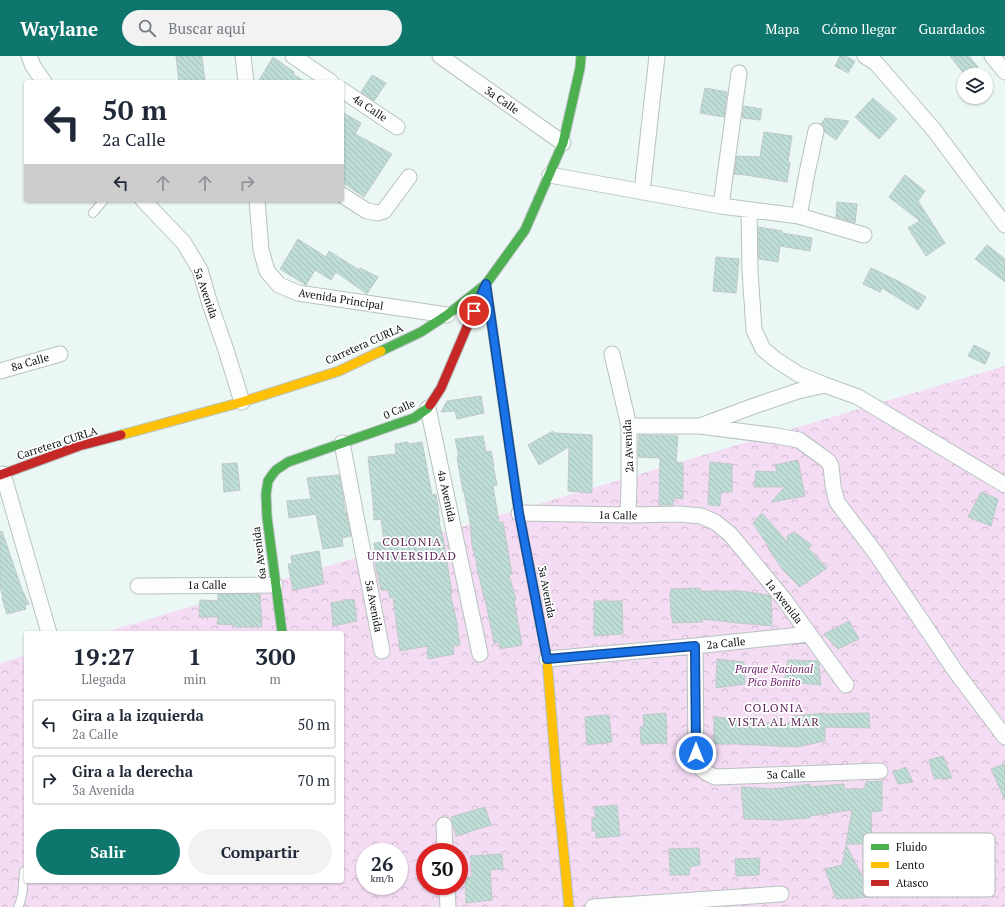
<!DOCTYPE html>
<html lang="es">
<head>
<meta charset="utf-8">
<style>
  body { margin:0; font-family:"PT Serif",serif; background:#f2f2f3; color:#1f2937; height:100vh; display:flex; flex-direction:column; font-size:15px; white-space:nowrap }
  * { box-sizing:border-box; margin:0 }
  p { font-size:13px; color:#747a83 }
  .icon { flex:none; width:22px; height:22px; fill:none; stroke:currentColor; stroke-width:2; stroke-linecap:round; stroke-linejoin:round }
  .map { position:relative; flex:1; overflow:hidden }
  .sheet { position:absolute; left:24px; top:575px; width:320px; height:252px; display:flex; flex-direction:column; background:#fff; border-radius:4px; box-shadow:0 1px 3px #0004 }
  .sheet>* { flex:none }
  .hud { position:absolute; left:24px; top:24px; width:320px; height:122px; border-radius:4px; box-shadow:0 1px 3px #0004; background:#fff; color:#1f2937; overflow:hidden }
  .tools { position:absolute; left:957px; top:12px; display:grid; gap:8px }
  .tools a { display:grid; place-items:center; width:36px; height:36px; border-radius:50%; background:#fff; box-shadow:0 1px 3px #0004; font-size:20px }
  .speed { position:absolute; left:356px; top:787px; display:flex; gap:8px; font-size:20px; font-weight:700; text-align:center }
  .speed>* { display:grid; place-content:center; width:52px; height:52px; border-radius:50%; background:#fff; box-shadow:0 1px 3px #0004; line-height:1 }
  .speed small { font-size:10px; font-weight:400 }
  .speed .limit { border:6px solid #d22; background:#fff; color:#111 }
  .pin { position:absolute; display:grid; place-items:center; width:34px; height:34px; color:#fff; margin:-17px; border:2px solid #fff; border-radius:50%; box-shadow:0 1px 4px #0007 }
  .me { position:absolute; width:44px; margin:-22px; rotate:0deg; stroke-linejoin:round; filter:drop-shadow(0 0 3px #0008) }
  .turn { display:flex; align-items:center; gap:14px; height:84px; padding:0 12px; font-size:18px }
  .turn .icon { width:52px; height:52px; stroke-width:2.5 }
  .turn b { display:block; font-size:28px; line-height:34px }
  .lanes { display:flex; align-items:center; height:38px; padding:0 12px; background:#0003; justify-content:center; gap:20px; direction:ltr }
  .lanes .off { opacity:.35 }
  .eta { display:flex; justify-content:space-evenly; align-items:center; height:68px; text-align:center }
  .eta b { font-size:24px; font-weight:600; line-height:28px }
  .button { display:flex; gap:8px; margin-top:auto; padding:8px 12px }
  .button a { flex:1; height:46px; border-radius:24px; background:#0f766e; color:#fff; font-size:16px; font-weight:600; line-height:46px; text-align:center }
  .button a+a { background:#f2f2f3; color:#1f2937 }
  ul { padding:0; list-style:none }
  li { display:flex; align-items:center; gap:12px; height:50px; margin:0 8px 6px; padding:0 4px; border:2px solid #e0e1e3; border-radius:4px }
  li div { flex:1 }
  li b { display:block; font-size:15px }
  li em { font-style:normal }
  header { display:flex; align-items:center; gap:24px; box-sizing:border-box; height:56px; padding:0 20px; background:#0f766e; color:#fff }
  header strong { font-size:19px }
  nav { display:flex; gap:22px; margin-inline-start:auto; font-size:14px }
  .search { width:280px; height:36px; background:#f2f2f3; display:flex; align-items:center; gap:10px; box-sizing:border-box; padding:0 14px; border-radius:22px; color:#747a83; font-size:15px }
  .map>svg:first-child { display:block }
  .forest { fill:url(#forest-crowns); fill-rule:evenodd }
  .building { fill:url(#building-back-hatch); stroke:#bfc9c7 }
  .lines { fill:none; stroke-linecap:round; stroke-linejoin:round }
  .lane-casing { stroke:#b8c2bf; stroke-width:10 }
  .street-casing { stroke:#b8c2bf; stroke-width:17 }
  .fast-casing { stroke:#b8c2bf; stroke-width:11 }
  .slow-casing { stroke:#b8c2bf; stroke-width:11 }
  .jam-casing { stroke:#b8c2bf; stroke-width:11 }
  .lane { stroke:#fcfefd; stroke-width:8 }
  .street { stroke:#fcfefd; stroke-width:15 }
  .fast { stroke:#4caf50; stroke-width:9 }
  .slow { stroke:#ffc107; stroke-width:9 }
  .jam { stroke:#c62828; stroke-width:9 }
  .route-casing { stroke:#114b97; stroke-width:10 }
  .route { stroke:#1a73e8; stroke-width:7 }
  .labels { text-anchor:middle; dominant-baseline:central; stroke-width:3.5; stroke-linejoin:round; paint-order:stroke }
  .street-label { font-size:11px; fill:#0a1110; stroke:#fff }
  .park-label { font-size:11px; font-style:italic; fill:#752470; stroke:#fff }
  .neighbourhood-label { font-size:12px; letter-spacing:1px; fill:#5c2958; stroke:#fff }
  .key { fill:#fff; stroke:#b6b8b7; stroke-width:1 }
  .key-label { font-size:11px; fill:#0a1110 }
</style>
</head>
<body>
<header>
<strong>Waylane</strong>
<div class="search"><svg class="icon" aria-label="search" viewBox="0 0 24 24"><circle cx="10" cy="10" r="6"/><path d="M15 15l6 6"/></svg>Buscar aquí</div>
<nav><a>Mapa</a><a>Cómo llegar</a><a>Guardados</a></nav>
</header>
<div class="map">
<svg width="1005" height="851" viewBox="0 0 1005 851">
  <defs>
    <pattern id="forest-crowns" width="20" height="18" patternUnits="userSpaceOnUse"><rect width="20" height="18" fill="#f4dcf5"/><path d="M2 6a3 3 0 1 1 6 0M12 15a3 3 0 1 1 6 0" fill="none" stroke="#d0bcd1"/></pattern>
    <pattern id="building-back-hatch" width="6" height="6" patternUnits="userSpaceOnUse"><rect width="6" height="6" fill="#bfddd7"/><path d="M-1 5l2 2M0 0l6 6M5-1l2 2" fill="none" stroke="#a3bdb8"/></pattern>
  </defs>
  <rect width="100%" height="100%" fill="#eaf7f4"/>
  <!-- forest -->
  <path class="forest" d="M1005,310V851H0V607L26,599V825H342V577H102ZM365,796H399V830H365ZM425,796H459V830H425Z"/>
  <!-- building -->
  <path class="building" d="M176,0H202L205,26H179Z
    M840,0H845L855,5L848,17L835,10Z
    M950,0H969L978,11L967,19H965Z
    M273,1L294,16L293,18L305,26H258Z
    M372,19L386,27L374,45L361,36Z
    M705,32L727,36L724,61L700,57Z
    M873,42L897,63L879,83L855,61Z
    M744,50L762,53L760,64L742,62Z
    M342,56L361,67L355,78L392,98L364,141L342,126Z
    M825,62L849,65L836,84L825,76L824,72L821,68Z
    M764,76L792,80L788,106L790,107L787,126L746,119L734,118L737,100L760,101Z
    M905,119L925,135L918,145L945,187L926,200L908,172L920,165L889,141Z
    M837,146L857,148L855,167L836,161Z
    M758,171L782,175V177L812,182L810,195L780,190L778,206L759,203Z
    M298,183L326,201L329,195L359,214L360,212L378,221L367,238L336,216L331,224L315,214L306,229L280,213Z
    M987,189L1005,203V226L975,203Z
    M716,201L739,203L736,237L713,235Z
    M871,212L898,225L926,241L918,254L882,232L880,236L863,228Z
    M974,289L990,297L985,308L968,300Z
    M481,340L484,357L457,363L455,355L441,356L447,345Z
    M553,375L554,377L592,379V437L568,435L569,391L539,409L528,389Z
    M639,379L678,380L676,406L683,407V443L674,442L673,449H659L660,402L638,401Z
    M483,380L486,396L491,395L494,409H493L497,429L493,430L499,466H503L512,518L509,519L516,544H514L522,589L500,593L499,586L494,587L485,542H484L480,524L476,508H477L472,489L470,466L464,436H463L457,401H459L455,383Z
    M408,386V388L422,386L432,439L436,438L439,455H438L440,466H439L443,481L452,537H450L458,571H457L460,589H453L454,598L428,603L427,590L400,595L393,541L390,542L388,534H381L376,511L374,487L384,486L381,463L374,464L373,445L368,401L396,398L395,388Z
    M798,404L805,440L771,446L785,431H754L756,415L777,416L775,409Z
    M710,406L732,408V436H721L720,450L708,449Z
    M237,407L240,434L224,436L222,408Z
    M339,419L343,440L345,456H346L351,480L342,482L343,490L323,493L316,458L289,462L287,445L311,443L307,422Z
    M981,436L998,443L991,470L968,461Z
    M762,457L788,487L787,480L794,476L812,489L808,492L827,512L800,531L783,514L768,492L769,491L753,467Z
    M2,475L22,534L29,548L25,549L26,553L7,558L2,542H3L0,530V476Z
    M319,495L324,528L293,534L288,508H292L291,500Z
    M700,532L701,535H741L769,539L771,542L772,570L738,567L702,563L703,566L673,567L671,558L670,540L671,533Z
    M218,538H260L262,571H234V569L217,568L218,561H199L200,544L218,545Z
    M354,543L357,565L333,570L331,547Z
    M594,545H622L623,578L594,580Z
    M849,565L859,583L838,593L824,578Z
    M717,603L744,606L745,628L716,632Z
    M788,604L818,605L819,607L821,629L784,626Z
    M666,657L667,687L641,688L640,671H644L643,659Z
    M825,657V658L869,657L870,672L825,671V685L796,691L738,688H714V661L740,663V667H793V660Z
    M609,659L612,686L587,689L585,661Z
    M943,700L952,722L934,723L929,704Z
    M1005,708V744L991,713Z
    M906,711L913,726L898,728L893,716Z
    M882,725V755L871,756L872,788H846L852,754L810,760V762L780,764L744,763L741,731L776,733L810,728V731L844,728V733H864L866,726Z
    M617,749L620,780L596,782V775H592V761L596,762L594,751Z
    M485,751L491,769L456,780L451,761Z
    M846,789L873,841L836,843L825,813L842,809Z
    M699,792L700,809L690,811L689,819H670L669,793Z
    M502,798L503,813L490,814L492,844L466,847L465,821H472L470,800Z
    M760,802L759,819L736,820L735,803Z"/>
  <g class="lines">
    <!-- lane casing -->
    <g class="lane-casing">
      <path id="lane" d="M93,157L104,144
        M18,851C24,841 23,826 24,815"/>
    </g>
    <!-- street casing -->
    <g class="street-casing">
      <path id="street" d="M29,0L33,10L44,26
        M243,0L246,26
        M293,0L331,26
        M440,0L563,87
        M865,0L876,7L934,74L1005,169
        M992,0L1005,16
        M342,34L397,71
        M550,119L721,150L799,160L864,179
        M642,136L657,0
        M342,139L367,155L378,157L384,155L409,121
        M143,144L184,187L200,214L210,248L226,294L242,346
        M257,144L261,194L267,215L279,229L298,237L447,259
        M721,150L739,17
        M749,154L750,215L754,274L763,293L775,303L798,318L825,329
        M799,160L807,117L816,75
        M612,298L629,370V428L628,459
        M0,315L60,298
        M428,352L480,598
        M629,370H700L754,350L798,335L825,329L858,341L1005,429
        M700,370L777,380L799,384L828,405L831,410L833,430L837,446L877,499L956,616L1005,681
        M342,387L382,595
        M3,418L49,577
        M519,457L628,459L680,458L701,460L715,466L730,478L783,542L846,629
        M138,530L275,529
        M695,590L696,697C699,713 700,714 715,721L880,715
        M547,603L695,590L809,578
        M444,769L445,796
        M447,830L448,851
        M593,851L781,838"/>
    </g>
    <!-- fast casing -->
    <g class="fast-casing">
      <path id="fast" d="M486,228L519,457L530,514
        M381,295L421,276L447,259L486,228L525,174L563,87L580,12L581,0
        M282,576L267,461L266,438L268,425L272,419L276,414L288,406L414,362L428,352L430,349"/>
    </g>
    <!-- slow casing -->
    <g class="slow-casing">
      <path id="slow" d="M121,379L242,346L339,315L381,295
        M530,514L547,603L557,728L569,851"/>
    </g>
    <!-- jam casing -->
    <g class="jam-casing">
      <path id="jam" d="M430,349L441,332L484,231
        M0,419L79,390L121,379"/>
    </g>
    <!-- lane -->
    <use href="#lane" class="lane"/>
    <!-- street -->
    <use href="#street" class="street"/>
    <!-- fast -->
    <use href="#fast" class="fast"/>
    <!-- slow -->
    <use href="#slow" class="slow"/>
    <!-- jam -->
    <use href="#jam" class="jam"/>
  </g>
  <g class="lines">
    <!-- route casing -->
    <g class="route-casing">
      <path id="route" d="M474,255L486,228L519,457L547,603L695,590L696,697"/>
    </g>
    <!-- route -->
    <use href="#route" class="route"/>
  </g>
  <g class="labels">
    <!-- street labels -->
    <g class="street-label">
      <text transform="translate(502 44) rotate(35)">3a Calle</text>
      <text transform="translate(370 52) rotate(34)">4a Calle</text>
      <text transform="translate(206 237) rotate(71)">5a Avenida</text>
      <text transform="translate(341 243) rotate(9)">Avenida Principal</text>
      <text transform="translate(364 288) rotate(-24)">Carretera CURLA</text>
      <text transform="translate(30 306) rotate(-16)">8a Calle</text>
      <text transform="translate(399 353) rotate(-24)">0 Calle</text>
      <text transform="translate(57 387) rotate(-18)">Carretera CURLA</text>
      <text transform="translate(628 390) rotate(-93)">2a Avenida</text>
      <text transform="translate(447 440) rotate(78)">4a Avenida</text>
      <text transform="translate(618 459) rotate(1)">1a Calle</text>
      <text transform="translate(259 497) rotate(-97)">6a Avenida</text>
      <text x="207" y="529">1a Calle</text>
      <text transform="translate(547 536) rotate(79)">3a Avenida</text>
      <text transform="translate(784 545) rotate(52)">1a Avenida</text>
      <text transform="translate(374 550) rotate(79)">5a Avenida</text>
      <text transform="translate(726 587) rotate(-6)">2a Calle</text>
      <text transform="translate(786 718) rotate(-2)">3a Calle</text>
    </g>
    <!-- park labels -->
    <g class="park-label">
      <text x="774" y="613">Parque Nacional<tspan x="774" dy="13">Pico Bonito</tspan></text>
    </g>
    <!-- neighbourhood labels -->
    <g class="neighbourhood-label">
      <text x="412" y="485">COLONIA<tspan x="412" dy="14">UNIVERSIDAD</tspan></text>
      <text x="774" y="651">COLONIA<tspan x="774" dy="14">VISTA AL MAR</tspan></text>
    </g>
  </g>
  <!-- legend -->
  <rect x="863" y="777" width="132" height="64" rx="6" class="key"/>
  <rect x="871" y="788" width="18" height="6" fill="#4caf50"/>
  <rect x="871" y="806" width="18" height="6" fill="#ffc107"/>
  <rect x="871" y="824" width="18" height="6" fill="#c62828"/>
  <g class="key-label">
    <text x="896" y="795">Fluido</text>
    <text x="896" y="813">Lento</text>
    <text x="896" y="831">Atasco</text>
  </g>
</svg>
<div class="tools">
<a><svg class="icon" aria-label="layers" viewBox="0 0 24 24"><path d="M12 4l9 5-9 5-9-5zM3 14l9 5 9-5"/></svg></a>
</div>
<div class="speed"><div>26<small>km/h</small></div><div class="limit">30</div></div>
<div class="pin" style="left:474px;top:255px;background:#d93025"><svg class="icon" aria-label="arrive" viewBox="0 0 24 24"><path d="M6 21V4h12l-3 4 3 4H6"/></svg></div>
<svg class="me" style="left:696px;top:697px" viewBox="-20 -20 40 40"><circle r="17" fill="#1a73e8" stroke="#fff" stroke-width="3"/><path d="M0-11L8 9 0 5-8 9z" fill="#fff"/></svg>
<div class="hud">
<div class="turn"><svg class="icon" aria-label="left" viewBox="0 0 24 24"><path d="M17 20v-9H6M10 6l-5 5 5 5"/></svg><div><b>50 m</b>2a Calle</div></div>
<div class="lanes"><svg class="icon" aria-label="left" viewBox="0 0 24 24"><path d="M17 20v-9H6M10 6l-5 5 5 5"/></svg><svg class="icon off" aria-label="ahead" viewBox="0 0 24 24"><path d="M12 20V5M6 11l6-6 6 6"/></svg><svg class="icon off" aria-label="ahead" viewBox="0 0 24 24"><path d="M12 20V5M6 11l6-6 6 6"/></svg><svg class="icon off" aria-label="right" viewBox="0 0 24 24"><path d="M7 20v-9h11M14 6l5 5-5 5"/></svg></div>
</div>
<section class="sheet">
<div class="eta">
<div><b>19:27</b><p>Llegada</p></div>
<div><b>1</b><p>min</p></div>
<div><b>300</b><p>m</p></div>
</div>
<ul>
<li><svg class="icon" aria-label="left" viewBox="0 0 24 24"><path d="M17 20v-9H6M10 6l-5 5 5 5"/></svg><div><b>Gira a la izquierda</b><p>2a Calle</p></div><em>50 m</em></li>
<li><svg class="icon" aria-label="right" viewBox="0 0 24 24"><path d="M7 20v-9h11M14 6l5 5-5 5"/></svg><div><b>Gira a la derecha</b><p>3a Avenida</p></div><em>70 m</em></li>
</ul>
<div class="button"><a>Salir</a><a>Compartir</a></div>
</section>
</div>
</body>
</html>
